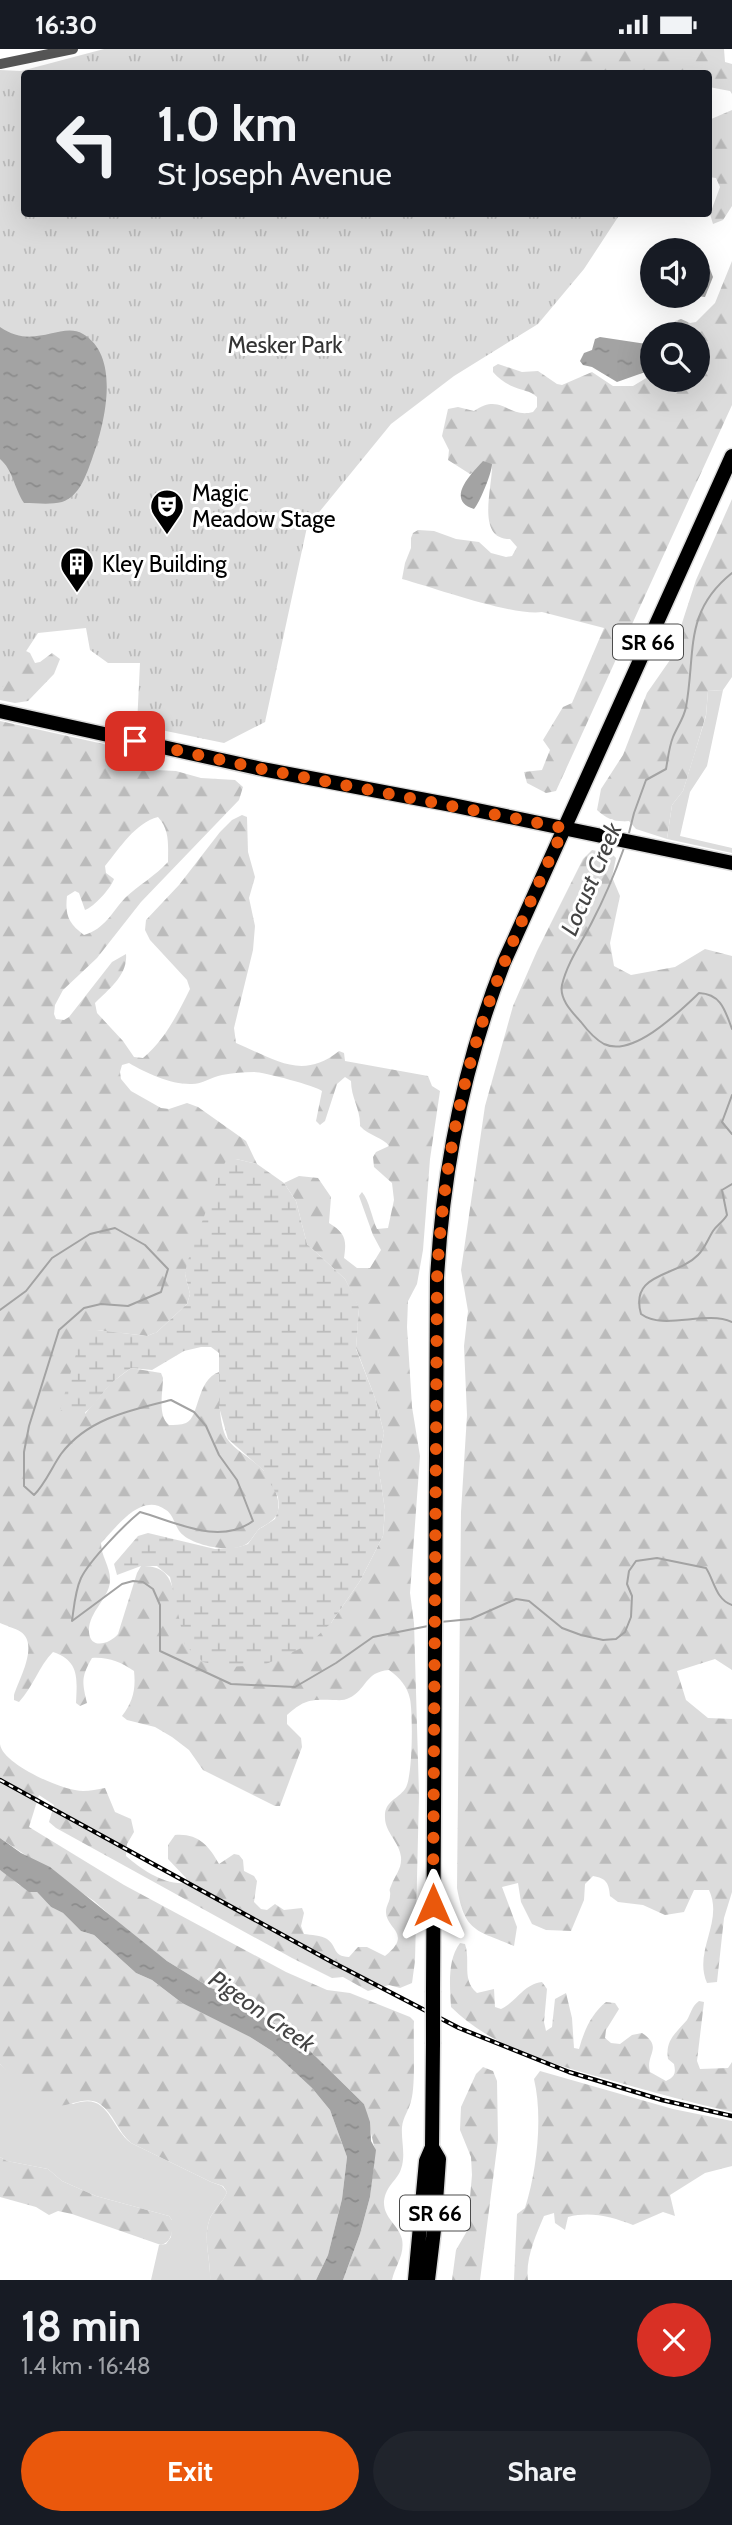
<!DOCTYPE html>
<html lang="en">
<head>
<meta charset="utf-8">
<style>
  body { margin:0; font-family:Cabin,sans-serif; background:#20242c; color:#f1f3f6; height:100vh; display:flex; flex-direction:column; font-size:26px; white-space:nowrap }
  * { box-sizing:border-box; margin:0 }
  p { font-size:23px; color:#9ea1a6 }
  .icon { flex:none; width:38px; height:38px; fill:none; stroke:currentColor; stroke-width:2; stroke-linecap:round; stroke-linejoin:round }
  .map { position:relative; height:2231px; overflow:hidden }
  .side { display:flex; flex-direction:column; background:#171b24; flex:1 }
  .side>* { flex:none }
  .banner { position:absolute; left:21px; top:21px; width:691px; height:147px; border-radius:7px; box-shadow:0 7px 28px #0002; background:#171b24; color:#f1f3f6; overflow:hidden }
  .fabs { position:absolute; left:640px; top:189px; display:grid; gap:14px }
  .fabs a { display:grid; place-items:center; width:70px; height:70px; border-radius:50%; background:#171b24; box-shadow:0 7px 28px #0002; font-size:35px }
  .pin { position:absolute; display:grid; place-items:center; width:60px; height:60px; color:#fff; margin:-30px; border-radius:14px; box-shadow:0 4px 10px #0006 }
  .me { position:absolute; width:77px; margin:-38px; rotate:0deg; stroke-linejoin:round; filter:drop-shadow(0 0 5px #0008) }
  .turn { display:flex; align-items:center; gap:24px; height:147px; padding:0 21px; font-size:32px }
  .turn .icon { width:91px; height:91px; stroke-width:2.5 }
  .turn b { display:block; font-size:49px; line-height:60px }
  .round { display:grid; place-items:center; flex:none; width:74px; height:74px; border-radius:37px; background:#20242c }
  .headline { display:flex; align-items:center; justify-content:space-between; height:119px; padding:0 21px }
  h1 { font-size:42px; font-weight:800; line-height:52px }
  .button { display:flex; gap:14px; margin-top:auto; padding:14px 21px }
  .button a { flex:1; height:80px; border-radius:42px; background:#ea580c; color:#fff; font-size:28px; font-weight:800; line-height:80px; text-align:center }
  .button a+a { background:#20242c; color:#f1f3f6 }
  .status { display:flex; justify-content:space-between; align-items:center; height:49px; padding:0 35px; background:#171b24; direction:ltr }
  .status svg { height:19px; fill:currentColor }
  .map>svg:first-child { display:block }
  .green { fill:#dcdcdc }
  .forest { fill:url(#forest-firs); fill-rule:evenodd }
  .wetland { fill:url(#wetland-marsh) }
  .park { fill:url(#park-tufts) }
  .water { fill:url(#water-ripples) }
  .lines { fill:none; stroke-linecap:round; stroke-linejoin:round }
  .stream { stroke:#a3a3a3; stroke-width:2 }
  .major-casing { stroke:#dbdbdb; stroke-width:17 }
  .minor { stroke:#555; stroke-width:10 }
  .major { stroke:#000; stroke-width:14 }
  .rail-casing { stroke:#000; stroke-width:4.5 }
  .rail { stroke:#fff; stroke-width:2; stroke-dasharray:5; stroke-linecap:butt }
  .major-bridge-casing { stroke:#dbdbdb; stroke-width:17; stroke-linecap:butt }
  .major-bridge { stroke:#000; stroke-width:14 }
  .route { stroke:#ea580c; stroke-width:12; stroke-dasharray:0 21.6 }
  .labels { text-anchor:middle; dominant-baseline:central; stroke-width:6; stroke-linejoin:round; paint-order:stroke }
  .shield { fill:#fff; stroke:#4c4c4c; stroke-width:2 }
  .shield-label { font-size:21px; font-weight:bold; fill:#000 }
  .park-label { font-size:23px; fill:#333; stroke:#fff }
  .poi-label { font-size:23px; fill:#000; stroke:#fff; text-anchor:start }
  .water-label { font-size:24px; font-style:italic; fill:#444; stroke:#fff }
</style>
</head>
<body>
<div class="status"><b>16:30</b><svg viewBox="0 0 49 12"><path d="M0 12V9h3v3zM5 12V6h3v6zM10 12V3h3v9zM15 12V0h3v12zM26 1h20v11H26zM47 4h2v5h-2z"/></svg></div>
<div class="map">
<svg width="732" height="2231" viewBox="0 0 732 2231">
  <defs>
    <pattern id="forest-firs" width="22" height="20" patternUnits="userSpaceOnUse" patternTransform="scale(1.75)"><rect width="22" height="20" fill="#dcdcdc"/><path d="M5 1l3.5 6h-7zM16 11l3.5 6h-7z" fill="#bbb"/></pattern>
    <pattern id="wetland-marsh" width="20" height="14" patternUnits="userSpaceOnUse" patternTransform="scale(1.75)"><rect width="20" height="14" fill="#dcdcdc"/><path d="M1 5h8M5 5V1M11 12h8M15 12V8" fill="none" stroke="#bbb"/></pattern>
    <pattern id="park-tufts" width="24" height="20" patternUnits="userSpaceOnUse" patternTransform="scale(1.75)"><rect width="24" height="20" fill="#dcdcdc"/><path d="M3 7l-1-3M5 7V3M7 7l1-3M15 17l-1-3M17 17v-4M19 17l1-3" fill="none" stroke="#bbb"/></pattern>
    <pattern id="water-ripples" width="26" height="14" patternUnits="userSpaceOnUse" patternTransform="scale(1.75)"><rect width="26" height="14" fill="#a3a3a3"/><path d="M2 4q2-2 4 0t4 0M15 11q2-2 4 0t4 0" fill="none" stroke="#8b8b8b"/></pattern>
  </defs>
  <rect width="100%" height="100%" fill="#fff"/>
  <!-- green -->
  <path class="green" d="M723,641L707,717L690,743L680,787L732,799V804L667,790L672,756L683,742L706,667L708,642Z
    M0,2015L6,2021L73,2055C109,2042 109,2077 131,2094L211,2133L222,2137L227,2143C223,2154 212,2161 209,2172C203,2191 211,2212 210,2231H151L159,2196L166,2195L171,2188L172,2171L169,2167L96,2147L62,2132L48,2120L7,2112L0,2108Z"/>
  <!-- forest -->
  <path class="forest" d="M413,0H724L725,13L732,15V45L730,42L709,38V24H403Z
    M732,61V157L723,171L713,175L710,165L720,138L716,129L709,128V71Z
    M732,212V356L556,742L546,744L527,734L524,723L542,721L550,701L543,691L563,658L572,654L604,579L542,563C512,567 435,539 402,530L405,514L411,499V489L413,484L418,481L434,482L456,490L479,493L491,504L506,508L512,507L517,498L510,490C475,490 493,438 492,415L479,417L475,423L470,425L448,411L449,401L442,387L448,360L458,358L474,362C502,343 508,370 533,363L537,358V348C529,341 523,342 514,338C506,335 498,329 493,323V318L498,315L522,323L538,322L557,335L562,336L592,323L613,337H633L653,325V331H698V285H669L675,272L681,270L690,274L696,273L715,254Z
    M732,450V628L723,641L708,642L706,666L693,710L683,742L672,756L667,790L636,780L629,772C615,773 608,771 597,761L601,740L623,706L647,644L670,611L696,531Z
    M26,602L30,604L35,614L40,613L52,604L60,610L54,625L28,652L15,654L0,651V606Z
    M0,672L117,698L128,704L130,716L134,720L176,722L201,729L235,731L243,738L239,751L141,853L97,909L63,941L55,956L54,965L56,970L64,971L69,968L112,913L126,905C128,926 109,940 95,954L97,964L123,992L134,1008L143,1009C165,991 178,964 190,940L187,931L150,891L145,881L146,871L179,836L220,783L232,771L242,766L247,768L248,803L255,828L249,849L255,877L253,901L234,979L236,994C274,1010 302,1032 339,1002L344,1004L345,1012L428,1027L432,1037L440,1042L430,1110L423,1201L417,1235L408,1252L407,1278L412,1358L420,1407L410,1544L414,1574L419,1746L415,1912L412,1934L400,1939L389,1936L368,1942L343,1928L332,1929L292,1909L56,1779L49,1773L54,1756L39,1746L29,1778L124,1836L286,1923L327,1941L350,1944L410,1968L414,1972C413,1992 416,2035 411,2052C409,2061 403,2068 402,2078C401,2092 406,2106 401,2120C397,2132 386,2136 384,2152C383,2169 398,2175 402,2190C405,2206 395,2217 392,2231H343L360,2185L370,2148L375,2101L364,2055L305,1997L276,1975L251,1961L235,1947L211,1939L167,1912L128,1882L94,1852L0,1789V1695C2,1715 63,1742 83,1742C90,1742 98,1740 105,1739L115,1763L131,1770L134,1783L127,1795L126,1807C141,1820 164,1836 185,1834L186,1829L168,1810V1796L175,1786C197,1784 209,1796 219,1815L234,1805L239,1806L243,1811L244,1822L254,1827L257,1832L254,1853L261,1860L267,1861L275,1855L284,1861L302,1859L304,1864L301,1877L304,1885C311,1886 321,1886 327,1890C338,1898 332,1907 349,1908L358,1898H367L385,1907C414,1884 385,1880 386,1862C386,1857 390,1852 390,1847C391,1840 388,1844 391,1837C395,1826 402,1820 401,1808C400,1794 385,1783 385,1769C384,1752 397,1751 405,1740C413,1730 413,1664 410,1650C407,1637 400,1629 389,1621C364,1623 367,1641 349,1649C344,1652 338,1651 333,1651C310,1650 304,1651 287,1666V1675L301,1689L302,1698L280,1757H275L203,1721L189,1701L172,1688L155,1678L127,1671L122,1667C133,1653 136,1640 134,1622C120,1613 109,1608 92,1609C81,1628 82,1633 87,1654L80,1657L76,1654C77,1630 80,1612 53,1603C39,1617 33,1638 19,1653L14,1651V1646C19,1630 39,1596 21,1583C15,1579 6,1577 0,1574ZM158,768C170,781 168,796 168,813C155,827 139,836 125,849C112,863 105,880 84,886C68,874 65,866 67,847L75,842L79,844L85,861C94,858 111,839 114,830L106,824L105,817C120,799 135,774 158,768ZM129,1014C146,1024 170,1035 190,1035C201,1036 211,1028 222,1026C232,1024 244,1023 254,1023C263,1023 317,1037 322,1042L316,1072L320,1076L325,1072L337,1035L345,1028L351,1032C351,1049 361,1061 360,1077C369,1087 384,1089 389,1097L376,1103L373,1108L374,1118L392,1134L394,1151L388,1179L377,1180C372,1169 369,1151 362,1143L359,1147L373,1186L381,1201L370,1219H357L344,1209C347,1190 345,1184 329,1174L331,1148L318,1129L299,1127L284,1134L296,1152L307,1195L345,1230L359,1259L356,1299L375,1349L384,1384L378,1415L385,1461L383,1487L360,1532L331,1574L173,1540C168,1522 159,1517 141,1517L137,1524L118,1585C110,1595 90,1601 89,1583C88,1563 109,1550 110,1532C111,1519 101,1507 101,1494C116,1479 141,1442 166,1461C173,1465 175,1477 180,1483C191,1497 236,1506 249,1493C253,1489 255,1484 259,1480C265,1476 272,1473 276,1467C284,1453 271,1429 261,1419C251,1409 236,1402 228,1391C218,1377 219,1340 219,1323C196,1331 200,1368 186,1374C181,1376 174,1376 169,1376C157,1366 163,1343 163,1329L161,1324L131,1319L111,1334L85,1365L97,1281L147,1287L157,1283L187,1255L190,1245L185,1225L236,1110L257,1115L246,1092L198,1058L187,1054L169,1060L161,1059L131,1042L121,1030L120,1023L122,1016Z
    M592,801L612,805L616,809L612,828L620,847L610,894L614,917L631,926L675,918L705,900L732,907V1621L715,1610L677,1622L686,1651L708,1669L732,1670V1843L724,1869L717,1933L707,1934C693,1902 724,1873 709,1841H694L684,1863L665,1866L643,1856L618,1853L610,1847C609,1834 606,1829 593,1827L585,1835L584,1851L571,1882L546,1881L532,1875L521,1853L518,1834L502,1838L517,1878L514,1897C477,1881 465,1884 457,1839L461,1463L467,1366L464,1297L468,1262L461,1221L485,1057L513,957L537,902L583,810Z
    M0,1821L6,1824L19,1836L37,1843L51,1858L63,1864L81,1882L94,1886L136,1924L152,1931L182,1954L250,1988L272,2002L312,2039L330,2061L347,2108L342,2150L328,2206L316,2231H210C211,2212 203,2191 209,2172C212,2161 223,2154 227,2143L223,2137L211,2133L131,2094C118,2083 114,2065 100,2055C85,2045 68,2060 52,2056C32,2051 12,2029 0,2015Z
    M460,1894L465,1895C471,1912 461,1931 477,1944L494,1940L495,1958L501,1960C519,1951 522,1936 542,1933L547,1940L544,1973L546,1982L552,1978L555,1950L566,1944L572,1969L574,1999L579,2000C584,1982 591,1965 606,1953L615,1954L619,1960L606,1981L605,1989L611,1994L620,1995L632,1986L642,1984C664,1999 645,2005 650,2023L666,2032C675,2028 676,2024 674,2015L668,2010C665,1991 676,1984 687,1971C691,1964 692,1957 699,1952L704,1953L697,2012L700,2020L728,2019L732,2013V2063C693,2054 655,2044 617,2033C560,2017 494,2001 451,1958C450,1938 447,1911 460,1894Z
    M483,2018L493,2022L497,2032L498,2091L480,2231H452L456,2201L467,2182L472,2126L471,2108L460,2081L461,2058L476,2025Z
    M540,2022L673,2060L732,2072V2117L705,2124L670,2146L675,2167L663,2163L633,2176C612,2168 591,2162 568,2168L565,2181L555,2174L554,2164L544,2167C536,2186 525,2210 528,2231H514L517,2165L525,2159C537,2121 543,2068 534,2030Z
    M0,2108L7,2112L48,2120L62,2132L96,2147L169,2167L172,2171C173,2182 172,2193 161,2196L72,2165L58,2162L49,2166L36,2158L0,2148Z"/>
  <!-- wetland -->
  <path class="wetland" d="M236,1110L257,1115L284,1134L296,1152L307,1195L345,1230L355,1249L359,1259L356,1300L375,1349L384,1384L378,1415L385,1461L383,1487L360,1532L331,1574L308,1596L264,1616L227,1618L203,1613L185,1596L170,1528L157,1517H141L117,1526L114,1515L138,1487L148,1484L215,1500L239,1498L248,1495L258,1481L275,1470L279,1458L278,1448L263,1421L228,1390L219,1358V1304L211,1298H201L184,1302L152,1321L131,1319C123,1325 115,1330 109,1337C92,1355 87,1375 60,1361L80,1291L97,1281L147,1287L157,1283L187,1255L190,1245L185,1225L187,1214L221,1121L226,1112Z"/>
  <!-- park -->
  <path class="park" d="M104,0H557L580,24H24V164L620,165L584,220L538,275L454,327L391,375L307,478L265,673L224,694L137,676L140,614H108L90,601L86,579L38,584L0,642V21L21,22Z"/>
  <!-- water -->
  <path class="water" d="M698,213L710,220L713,228L705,248L696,247H698Z
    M0,278C34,302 61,272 83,285C122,308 104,377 92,410C86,426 80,447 62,453C50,456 36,454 24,454C14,439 13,421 0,410Z
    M600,288L653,296V306L647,312L651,315V321L617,333L592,318L583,316L580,312L584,304L592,301L595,290Z
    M483,412L492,415C492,424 479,455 474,460C445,451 471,425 483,412Z
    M0,1789L21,1804L50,1818L167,1912L211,1939L235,1947L251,1961L276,1975L305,1997L364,2055L370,2073L371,2092L376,2101L370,2148L360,2185L343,2231H316L328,2206L342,2150L347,2108L330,2061L312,2039L272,2002L250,1988L182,1954L152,1931L136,1924L94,1886L81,1882L63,1864L51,1858L37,1843H29L0,1821Z"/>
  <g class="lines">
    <!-- stream -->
    <path class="stream" d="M628,788L634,764L646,731L666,720C668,709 669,698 673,688C677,678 684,669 686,658C696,604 683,563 732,524
      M624,799C615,824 604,850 592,873C582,893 567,914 562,936C559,950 572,963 581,973C587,981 595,990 604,995C633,1009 680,962 699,944C721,945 725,961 732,980
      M732,1046L722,1073L732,1085
      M732,1135L722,1141L727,1166C723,1173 717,1176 713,1182C708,1190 705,1199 698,1206C677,1228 629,1223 641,1265C664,1282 705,1261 732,1273
      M0,1261L26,1242L52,1209L90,1185L115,1179L145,1196L168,1220L161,1243L128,1257L101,1255L84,1259L59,1281L29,1377L24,1403V1437L34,1446C45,1435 52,1418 61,1405C87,1370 130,1361 171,1351L194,1363L206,1377L219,1406L237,1431L253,1472C219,1497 176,1473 140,1463C124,1476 90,1511 81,1529C75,1542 74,1558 72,1572L122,1535L133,1532L143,1533L153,1540L160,1556V1602L231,1635L295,1638L336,1614L373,1588L428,1577
      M440,1573L471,1570L516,1550L529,1552L562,1579L581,1586L603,1591L616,1590L625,1583L631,1568L632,1547L627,1535L629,1522L636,1512L657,1509L706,1519C714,1531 716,1551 732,1556"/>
    <!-- major casing -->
    <g class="major-casing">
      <path id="major" d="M0,662L262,720L452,756L732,814
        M433,1942L437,1229C443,1120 464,1014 504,913L732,407
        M415,2231L426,2112L432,2098L433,1995
        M428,2231L434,2181L439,2110L432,2098"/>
    </g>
    <!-- minor -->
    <path class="minor" d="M0,15L73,0"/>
    <!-- major -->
    <use href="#major" class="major"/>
    <!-- rail casing -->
    <g class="rail-casing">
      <path id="rail" d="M0,1731L332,1913L459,1979L569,2023L662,2051L732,2067"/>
    </g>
    <!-- rail -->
    <use href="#rail" class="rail"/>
    <!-- major-bridge casing -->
    <g class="major-bridge-casing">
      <path id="major-bridge" d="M433,1995V1942"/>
    </g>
    <!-- major-bridge -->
    <use href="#major-bridge" class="major-bridge"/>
  </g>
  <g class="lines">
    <!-- route -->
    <path class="route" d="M135,692L262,720L564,779C538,836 511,893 490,951C458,1041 442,1134 437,1229L433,1856"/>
  </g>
  <!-- icons -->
  <defs>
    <g id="theatre-pin" transform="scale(1.75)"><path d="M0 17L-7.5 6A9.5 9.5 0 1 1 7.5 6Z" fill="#000" stroke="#fff"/><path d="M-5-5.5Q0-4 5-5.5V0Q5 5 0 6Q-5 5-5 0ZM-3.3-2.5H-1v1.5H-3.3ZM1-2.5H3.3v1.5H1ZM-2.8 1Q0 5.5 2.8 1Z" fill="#fff"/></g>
    <g id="building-pin" transform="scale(1.75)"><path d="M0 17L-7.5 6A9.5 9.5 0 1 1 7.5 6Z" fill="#000" stroke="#fff"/><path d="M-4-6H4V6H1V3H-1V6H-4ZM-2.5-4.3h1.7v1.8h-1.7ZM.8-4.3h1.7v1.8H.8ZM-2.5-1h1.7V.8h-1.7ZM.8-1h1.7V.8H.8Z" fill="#fff"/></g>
  </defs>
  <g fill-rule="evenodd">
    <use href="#theatre-pin" x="167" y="457"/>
    <use href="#building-pin" x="77" y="515"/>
  </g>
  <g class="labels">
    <!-- shield labels -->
    <g class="shield">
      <rect x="613" y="575.5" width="70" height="35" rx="5"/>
      <rect x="400" y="2146.5" width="70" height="35" rx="5"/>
    </g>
    <g class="shield-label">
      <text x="648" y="593">SR 66</text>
      <text x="435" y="2164">SR 66</text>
    </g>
    <!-- park labels -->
    <g class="park-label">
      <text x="285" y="296">Mesker Park</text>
    </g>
    <!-- poi labels -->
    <g class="poi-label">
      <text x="192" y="444">Magic<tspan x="192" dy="26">Meadow Stage</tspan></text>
      <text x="102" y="515">Kley Building</text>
    </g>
    <!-- water labels -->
    <g class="water-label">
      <text transform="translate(591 830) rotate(-67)">Locust Creek</text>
      <text transform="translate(262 1962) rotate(35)">Pigeon Creek</text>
    </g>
  </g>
</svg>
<div class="fabs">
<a><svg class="icon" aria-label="sound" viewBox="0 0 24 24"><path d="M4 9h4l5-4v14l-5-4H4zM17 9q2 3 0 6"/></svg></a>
<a><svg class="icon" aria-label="search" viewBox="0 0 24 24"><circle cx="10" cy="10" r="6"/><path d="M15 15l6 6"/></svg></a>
</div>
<div class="pin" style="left:135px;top:692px;background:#d93025"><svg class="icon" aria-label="arrive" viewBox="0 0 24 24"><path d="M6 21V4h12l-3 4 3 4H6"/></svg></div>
<svg class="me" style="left:433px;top:1856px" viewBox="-20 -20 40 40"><path d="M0-17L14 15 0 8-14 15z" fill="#ea580c" stroke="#fff" stroke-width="4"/></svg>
<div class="banner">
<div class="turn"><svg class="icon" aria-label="left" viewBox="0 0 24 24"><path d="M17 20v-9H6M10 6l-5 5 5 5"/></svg><div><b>1.0 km</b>St Joseph Avenue</div></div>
</div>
</div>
<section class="side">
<div class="headline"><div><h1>18 min</h1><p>1.4 km · 16:48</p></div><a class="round" style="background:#d93025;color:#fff"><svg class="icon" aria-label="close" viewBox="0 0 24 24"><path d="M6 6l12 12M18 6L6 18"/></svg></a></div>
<div class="button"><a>Exit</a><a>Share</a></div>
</section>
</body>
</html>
